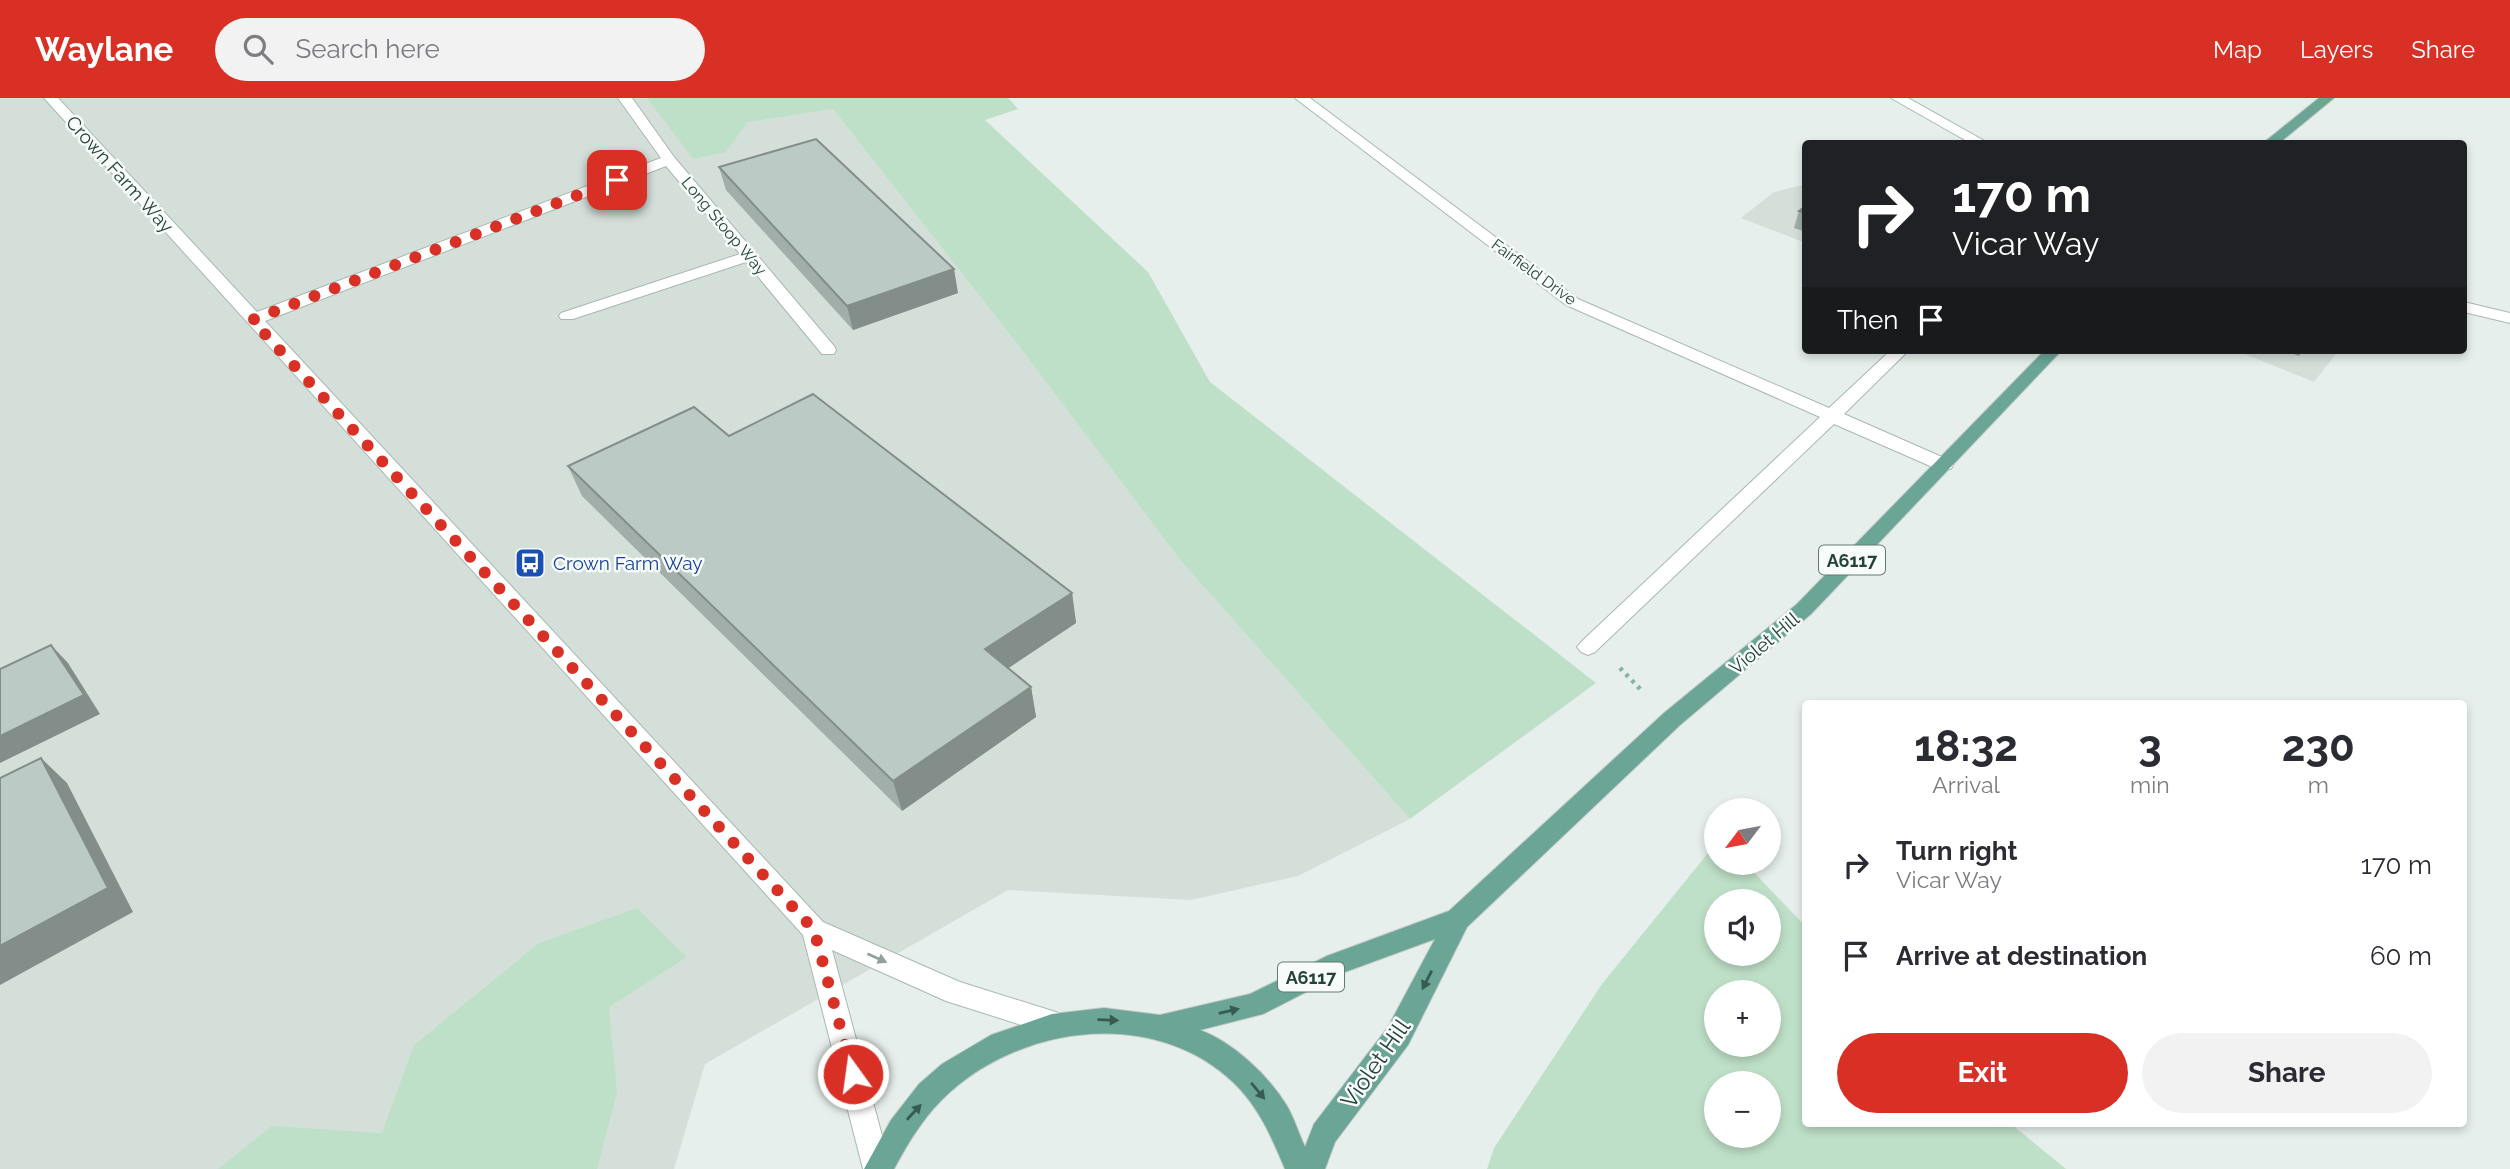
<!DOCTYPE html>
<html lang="en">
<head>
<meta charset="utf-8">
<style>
  body { margin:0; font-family:Raleway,sans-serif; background:#f2f2f3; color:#2b2b33; height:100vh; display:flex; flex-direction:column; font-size:26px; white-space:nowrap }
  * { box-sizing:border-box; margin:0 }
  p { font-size:23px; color:#7c7c81 }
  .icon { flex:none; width:38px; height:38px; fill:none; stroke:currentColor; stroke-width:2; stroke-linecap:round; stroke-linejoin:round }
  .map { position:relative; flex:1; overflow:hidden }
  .panel { position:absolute; left:1802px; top:602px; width:665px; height:427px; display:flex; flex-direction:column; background:#fff; border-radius:7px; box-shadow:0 4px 10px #0003 }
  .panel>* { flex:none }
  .guide { position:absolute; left:1802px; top:42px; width:665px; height:214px; border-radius:7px; box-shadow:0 4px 10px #0003; background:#202124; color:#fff; overflow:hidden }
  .needle { width:46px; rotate:238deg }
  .buttons { position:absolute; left:1704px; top:700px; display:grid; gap:14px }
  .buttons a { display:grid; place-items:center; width:77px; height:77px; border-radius:50%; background:#fff; box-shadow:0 4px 10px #0003; font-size:35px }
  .pin { position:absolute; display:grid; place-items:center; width:60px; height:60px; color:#fff; margin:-30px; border-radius:14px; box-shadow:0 4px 10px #0006 }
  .me { position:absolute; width:77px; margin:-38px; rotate:346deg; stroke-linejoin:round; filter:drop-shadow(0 0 5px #0008) }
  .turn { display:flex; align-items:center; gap:24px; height:147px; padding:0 35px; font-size:32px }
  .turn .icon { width:91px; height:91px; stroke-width:2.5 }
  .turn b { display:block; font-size:49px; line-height:60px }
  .then { display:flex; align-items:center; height:66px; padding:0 35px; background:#0003; gap:14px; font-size:26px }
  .eta { display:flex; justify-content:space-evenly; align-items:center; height:119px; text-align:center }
  .eta b { font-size:42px; font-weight:700; line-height:49px }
  .action { display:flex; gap:14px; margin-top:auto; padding:14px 35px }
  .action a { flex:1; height:80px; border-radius:42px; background:#d93025; color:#fff; font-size:28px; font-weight:700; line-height:80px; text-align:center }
  .action a+a { background:#f2f2f3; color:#2b2b33 }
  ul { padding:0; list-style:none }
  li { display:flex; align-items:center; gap:21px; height:91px; padding:0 35px }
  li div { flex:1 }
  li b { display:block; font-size:26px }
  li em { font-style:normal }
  header { display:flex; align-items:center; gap:42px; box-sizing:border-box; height:98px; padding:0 35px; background:#d93025; color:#fff }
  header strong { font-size:33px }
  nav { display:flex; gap:38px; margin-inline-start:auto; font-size:24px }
  .search { width:490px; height:63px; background:#f2f2f3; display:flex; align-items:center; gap:18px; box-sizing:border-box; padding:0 24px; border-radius:38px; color:#7c7c81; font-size:26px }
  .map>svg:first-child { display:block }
  .built { fill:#d4dfda }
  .green { fill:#bfe0c8; fill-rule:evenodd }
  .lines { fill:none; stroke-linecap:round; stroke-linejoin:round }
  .minor-casing { stroke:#a8b8b2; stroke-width:2 }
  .major-casing { stroke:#c2cac8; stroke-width:2 }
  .path { stroke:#86b3a5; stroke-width:4.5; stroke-dasharray:3.5 5; stroke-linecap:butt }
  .minor { fill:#fff; fill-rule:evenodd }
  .major { fill:#6aa596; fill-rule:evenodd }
  .wall { fill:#a1aea9 }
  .shaded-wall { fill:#838d89 }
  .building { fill:#bbcac4; stroke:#838d89; stroke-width:2 }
  .oneway { fill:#92a09c }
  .oneway2 { fill:#365b51 }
  .route { stroke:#d93025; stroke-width:12; stroke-dasharray:0 21.6 }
  .labels { text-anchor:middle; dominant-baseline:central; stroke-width:5; stroke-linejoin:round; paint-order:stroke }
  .far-street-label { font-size:16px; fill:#24423a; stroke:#f7fbf9 }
  .shield { fill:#f7fbf9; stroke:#637a73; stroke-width:2 }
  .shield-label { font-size:18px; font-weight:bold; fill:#24423a }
  .street-label { font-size:19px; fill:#24423a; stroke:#f7fbf9 }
  .transit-label { font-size:19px; fill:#164399; stroke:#f7fbf9; text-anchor:start }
  .near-street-label { font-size:23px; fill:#24423a; stroke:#f7fbf9 }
</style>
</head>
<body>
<header>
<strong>Waylane</strong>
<div class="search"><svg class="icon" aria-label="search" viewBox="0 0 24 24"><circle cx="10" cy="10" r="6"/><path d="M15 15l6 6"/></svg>Search here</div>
<nav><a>Map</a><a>Layers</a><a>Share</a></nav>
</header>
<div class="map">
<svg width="2510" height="1071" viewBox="0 0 2510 1071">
  <rect width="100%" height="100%" fill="#e6efeb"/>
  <!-- built -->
  <path class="built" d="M0,0H836L833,11L1018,247L1180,462L1410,721L1298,778L1191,802L1008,792L705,966L674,1071H0Z
    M1806,86V145L1741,120L1774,94Z
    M2235,252H2339L2314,284Z"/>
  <!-- green -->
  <path class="green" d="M647,0H1008L1018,11L985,22L1148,174L1210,284L1596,585L1410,721L1180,462L1018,247L833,11L748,24L726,54L693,61Z
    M1717,744V765H1745L1806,829V1026H2011L2066,1071H1487L1494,1050L1602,886ZM1717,803H1769V856H1717ZM1717,894H1769V947H1717ZM1717,985H1769V1038H1717Z
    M637,810L687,859L609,909L617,995L597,1071H218L272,1028L382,1035L414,947L539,845Z"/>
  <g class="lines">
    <!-- minor casing -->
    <g class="minor-casing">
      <path id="minor" d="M44,0H58L257,214L661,60L618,0H632L674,59L834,248L836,252L834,256H822L746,164L573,221H561L559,218L561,215L740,156L666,68L265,223L823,824L960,884L1062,916L1066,925L1062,934L1053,937L946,903L832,852L891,1071H863L803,837Z
        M1295,0H1310L1578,201L1829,310L1891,252H1909L1844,316L1951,363L1953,367L1951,371H1937L1834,326L1595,554L1588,557L1581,554L1577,549L1581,544L1820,319L1566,207Z
        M1891,0H1908L1990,46H1972Z
        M2464,204L2510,215V225L2464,214Z"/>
    </g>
    <!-- major casing -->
    <g class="major-casing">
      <path id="major" d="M2319,0H2334L2278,46H2262Z
        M2045,252H2062L1811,516L1680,627L1467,829L1408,947L1335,1044L1325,1071H1285C1272,1040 1259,1009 1234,985C1156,910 1026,926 950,994C926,1015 909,1043 894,1071H864L891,1022L919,986L942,966L991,937L1052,916L1104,910L1160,917L1250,896L1327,858L1449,813L1664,615L1797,506ZM1435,841L1388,929L1314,1026L1305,1049C1299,1036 1294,1020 1287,1008C1268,977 1234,945 1200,932L1263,916L1345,874Z"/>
    </g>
    <!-- path -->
    <path class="path" d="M1620,570L1643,594"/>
    <!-- minor -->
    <use href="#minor" class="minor"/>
    <!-- major -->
    <use href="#major" class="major"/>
  </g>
  <!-- wall -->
  <path class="wall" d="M719,69L958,195L853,232L726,92Z
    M1806,108V134L1794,130L1799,113Z
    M2282,252H2303L2299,258Z
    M568,368L1072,495L1076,525L1008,570L1031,589L1036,619L902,713L582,398Z"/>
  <!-- shaded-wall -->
  <path class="shaded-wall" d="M954,171L958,195L853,232L847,208Z
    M1072,495L1076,525L992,581L985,551Z
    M51,547L68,565L100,616L0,665V638Z
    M1031,589L1036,619L902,713L893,683Z
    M41,660L67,685L133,814L0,887V848Z"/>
  <!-- building -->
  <path class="building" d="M816,41L954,171L847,208L719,69Z
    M1806,108V115L1799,113Z
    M813,296L1072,495L985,551L1031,589L893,683L568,368L694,309L729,338Z
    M51,547L84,597L0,638V571Z
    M41,660L108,790L0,848V680Z"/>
  <!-- one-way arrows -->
  <defs><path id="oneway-solid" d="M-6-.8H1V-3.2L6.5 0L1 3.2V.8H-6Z" transform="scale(1.75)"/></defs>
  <use class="oneway" href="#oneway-solid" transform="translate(877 860) rotate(24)"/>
  <g class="oneway2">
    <use href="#oneway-solid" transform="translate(1427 882) rotate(117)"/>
    <use href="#oneway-solid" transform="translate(1229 913) rotate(-13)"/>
    <use href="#oneway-solid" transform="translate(1108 922) rotate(2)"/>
    <use href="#oneway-solid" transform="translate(1258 993) rotate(50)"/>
    <use href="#oneway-solid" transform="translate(914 1014) rotate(-47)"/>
  </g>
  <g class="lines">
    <!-- route -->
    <path class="route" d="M617,82L252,222L814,832L853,976"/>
  </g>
  <!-- icons -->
  <defs>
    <g id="bus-square" transform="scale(1.575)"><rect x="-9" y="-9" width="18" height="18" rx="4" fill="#1a4fb4" stroke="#f7fbf9"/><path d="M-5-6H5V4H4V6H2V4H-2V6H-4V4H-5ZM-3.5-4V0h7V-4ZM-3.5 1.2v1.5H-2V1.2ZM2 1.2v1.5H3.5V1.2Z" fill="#fff"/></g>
  </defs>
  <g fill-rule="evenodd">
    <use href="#bus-square" x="530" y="465"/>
  </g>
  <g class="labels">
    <!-- far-street labels -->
    <g class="far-street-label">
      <text transform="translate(724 128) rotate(50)">Long Stoop Way</text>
      <text transform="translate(1534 174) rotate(36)">Fairfield Drive</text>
    </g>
    <!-- shield labels -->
    <g class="shield">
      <rect x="1819" y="447.5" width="66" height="29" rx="5"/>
      <rect x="1278" y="864.5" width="66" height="29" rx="5"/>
    </g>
    <g class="shield-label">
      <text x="1852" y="462">A6117</text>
      <text x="1311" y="879">A6117</text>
    </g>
    <!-- street labels -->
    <g class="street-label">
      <text transform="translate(120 76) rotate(48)">Crown Farm Way</text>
      <text transform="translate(1764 545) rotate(-40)">Violet Hill</text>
    </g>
    <!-- transit labels -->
    <g class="transit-label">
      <text x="553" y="465">Crown Farm Way</text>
    </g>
    <!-- near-street labels -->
    <g class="near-street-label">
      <text transform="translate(1375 965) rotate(-55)">Violet Hill</text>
    </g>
  </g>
</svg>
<div class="buttons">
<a><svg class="needle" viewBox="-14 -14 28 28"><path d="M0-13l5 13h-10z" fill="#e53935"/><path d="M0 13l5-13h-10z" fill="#7c7c81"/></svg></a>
<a><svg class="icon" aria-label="sound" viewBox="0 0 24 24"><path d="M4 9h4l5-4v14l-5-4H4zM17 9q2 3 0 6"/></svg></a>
<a>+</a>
<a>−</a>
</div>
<div class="pin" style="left:617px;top:82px;background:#d93025"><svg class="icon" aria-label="arrive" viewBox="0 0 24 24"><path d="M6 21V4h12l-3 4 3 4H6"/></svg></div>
<svg class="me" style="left:853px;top:976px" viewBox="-20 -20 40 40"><circle r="17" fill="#d93025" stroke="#fff" stroke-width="3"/><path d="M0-11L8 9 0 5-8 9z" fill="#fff"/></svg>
<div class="guide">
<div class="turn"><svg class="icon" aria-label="right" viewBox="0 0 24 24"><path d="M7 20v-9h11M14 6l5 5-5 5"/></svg><div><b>170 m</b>Vicar Way</div></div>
<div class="then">Then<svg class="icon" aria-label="arrive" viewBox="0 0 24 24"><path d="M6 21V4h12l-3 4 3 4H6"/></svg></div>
</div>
<section class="panel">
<div class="eta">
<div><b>18:32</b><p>Arrival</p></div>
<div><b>3</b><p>min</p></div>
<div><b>230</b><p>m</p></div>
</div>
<ul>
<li><svg class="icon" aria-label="right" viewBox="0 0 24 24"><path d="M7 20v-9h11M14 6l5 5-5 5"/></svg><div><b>Turn right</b><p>Vicar Way</p></div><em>170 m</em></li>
<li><svg class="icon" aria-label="arrive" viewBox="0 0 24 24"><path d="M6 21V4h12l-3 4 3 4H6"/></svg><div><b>Arrive at destination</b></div><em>60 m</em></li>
</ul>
<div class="action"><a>Exit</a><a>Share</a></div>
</section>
</div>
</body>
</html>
